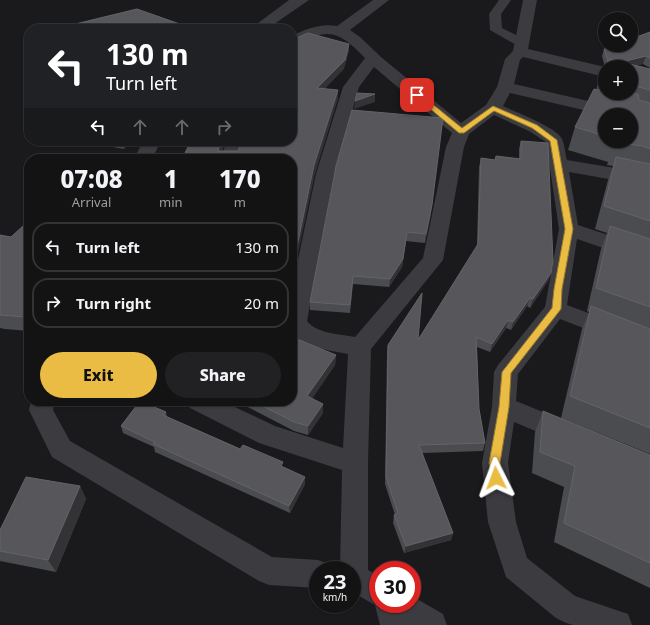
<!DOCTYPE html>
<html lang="en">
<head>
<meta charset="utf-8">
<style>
  body { margin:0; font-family:"Noto Sans",sans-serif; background:#212022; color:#f1f3f6; height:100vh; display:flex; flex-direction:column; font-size:15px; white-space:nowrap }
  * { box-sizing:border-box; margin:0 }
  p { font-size:13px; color:#9d9ea0 }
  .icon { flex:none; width:22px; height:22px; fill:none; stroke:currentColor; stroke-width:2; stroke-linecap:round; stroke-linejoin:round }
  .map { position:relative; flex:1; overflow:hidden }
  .drawer { position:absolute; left:24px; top:154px; width:273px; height:252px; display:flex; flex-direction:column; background:#141314; border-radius:16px; box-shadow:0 1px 3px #0004,0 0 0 1px #333234 }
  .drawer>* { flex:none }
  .guide { position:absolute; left:24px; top:24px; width:273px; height:122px; border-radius:16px; box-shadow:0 1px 3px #0004,0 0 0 1px #333234; background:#202124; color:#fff; overflow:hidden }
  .tools { position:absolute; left:598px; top:12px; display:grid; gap:8px }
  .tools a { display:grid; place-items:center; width:40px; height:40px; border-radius:50%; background:#141314; box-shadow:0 1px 3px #0004,0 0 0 1px #333234; font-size:20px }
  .speed { position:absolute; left:309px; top:561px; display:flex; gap:8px; font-size:20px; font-weight:700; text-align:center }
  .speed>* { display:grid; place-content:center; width:52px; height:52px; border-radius:50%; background:#141314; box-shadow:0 1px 3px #0004,0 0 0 1px #333234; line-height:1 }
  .speed small { font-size:10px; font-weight:400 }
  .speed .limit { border:6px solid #d22; background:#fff; color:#111 }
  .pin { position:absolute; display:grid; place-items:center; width:34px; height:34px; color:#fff; margin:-17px; border-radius:8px; box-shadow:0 2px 6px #0006 }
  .me { position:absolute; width:44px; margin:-22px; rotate:357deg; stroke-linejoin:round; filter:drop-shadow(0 0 3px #0008) }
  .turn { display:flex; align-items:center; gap:14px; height:84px; padding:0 16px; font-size:18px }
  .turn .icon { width:52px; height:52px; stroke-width:2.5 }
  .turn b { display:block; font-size:28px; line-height:34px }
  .lanes { display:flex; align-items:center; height:38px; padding:0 16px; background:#0003; justify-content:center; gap:20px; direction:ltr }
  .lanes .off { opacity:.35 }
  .eta { display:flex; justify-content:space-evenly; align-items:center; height:68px; text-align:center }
  .eta b { font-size:24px; font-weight:800; line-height:28px }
  .action { display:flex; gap:8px; margin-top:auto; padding:8px 16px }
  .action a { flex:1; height:46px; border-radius:24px; background:#eabc43; color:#111; font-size:16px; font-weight:800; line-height:46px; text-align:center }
  .action a+a { background:#212022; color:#f1f3f6 }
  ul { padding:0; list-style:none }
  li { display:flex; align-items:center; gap:12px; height:50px; margin:0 8px 6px; padding:0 8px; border:2px solid #333234; border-radius:16px }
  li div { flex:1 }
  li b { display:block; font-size:15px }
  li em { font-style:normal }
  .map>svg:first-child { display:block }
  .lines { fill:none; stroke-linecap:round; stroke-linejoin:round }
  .lane { fill:#3b3b40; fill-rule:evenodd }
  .street { fill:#3b3b40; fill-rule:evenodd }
  .wall { fill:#4b4c50; fill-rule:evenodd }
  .shaded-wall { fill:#333336 }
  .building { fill:#56565b; stroke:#63646a }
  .route { fill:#eabc43; stroke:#987a2c }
</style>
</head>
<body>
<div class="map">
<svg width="650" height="625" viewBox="0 0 650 625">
  <rect width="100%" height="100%" fill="#1a191b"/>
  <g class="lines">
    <!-- lane -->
    <path class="lane" d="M499,0H511L501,14L502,28L526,40L528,43L526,46H518L490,30L489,14Z"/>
    <!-- street -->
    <path class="street" d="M289,0H309L267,29H250Z
      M373,0H389L350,30L360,37L381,57L461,123L486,105L497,87L505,59L513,51L523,0H537L528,49L605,67V77L523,57L520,60L514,84L632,111L635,115L631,119V115H605L510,93L503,106C515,112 556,127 562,139C565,145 565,154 567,160L633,171L650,176V188L631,183L569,172L578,225L650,249V264L577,239L567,305L650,336V354L560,319L518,374L516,401L575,425L579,433L575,441L566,444L514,422L508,463L516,522L527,558L575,596L628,614L632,625H573L566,623L556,618L506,577L488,522L482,463L492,407L494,372L498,365L545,307L559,229L546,142L529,131L494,115L469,134L464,147L443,260L371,349L368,463V570L378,576V604H412V596L443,614L447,625H380L375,605L352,592V570H340L342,470L259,443L190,408L187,401H222L275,426L343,448L348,354C333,351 301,347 292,334V288L316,174L343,87L365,58C351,44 336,27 314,37C306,40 300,46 292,48V36C305,29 321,23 337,26ZM374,67L452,133L446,147L423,258L355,337C340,334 317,334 307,321L334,174L359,87Z
      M143,141H161L152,159H134Z
      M227,141H245L238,159H220Z
      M31,401H55L53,410L70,441L272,557L318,560L328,564L331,570H318V588L269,585L259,581L52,457L29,410Z"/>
  </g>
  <!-- wall -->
  <path class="wall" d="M650,32V68L643,64L636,65L650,69V454L561,418L582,329L589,312L587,311L601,249L607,233L595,229L608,180L613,166L607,165L608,162L568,150L575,127L596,90L600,78L605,67V93H631V67H605L602,56L604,49ZM605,115L631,141H605Z
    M79,141H130L124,149Z
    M521,141L551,273L548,281L530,308L527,306L511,330L506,328L490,352L477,347L479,409L485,443L483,451L422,453L453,533L451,540L404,553L393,523L394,515H395L385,484L387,353L388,345L418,340L477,247L479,167L481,158L495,160L496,156L519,159V149Z
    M431,213L425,243L406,241L402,267L389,287L353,284L350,313L310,310V302Z
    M29,229V331L5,329L0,328V235L11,237Z
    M336,355L335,365L312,398L323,404V413L308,435L294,431L236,401H292Z
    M543,411L650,455V588L554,542L564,487L532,473L535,432Z
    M166,412L167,417L305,477V484L290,513L155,452L154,447L123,433L121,426Z
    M80,486L86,499L56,572L0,561V530Z"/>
  <!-- shaded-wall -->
  <path class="shaded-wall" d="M349,44V52L344,69L317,97V88Z
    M646,56L643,64L630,67L609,65Z
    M338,90V99L315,174L292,281V270L314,165Z
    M375,94V102L354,109L355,101Z
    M123,141H130L124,149Z
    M221,141H226L219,159L218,151Z
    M432,205L431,213L425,243L426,234Z
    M407,232L402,267L389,287L390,279Z
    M551,273L548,281L530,308L533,299Z
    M530,298L527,306L511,330L513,322Z
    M29,311V324L26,317Z
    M508,320L506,328L490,352L492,344Z
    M336,355L335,365L308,405L307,396Z
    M323,404V413L308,435V426Z
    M305,477V484L290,513L289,506Z
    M80,486L86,499L56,572L48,560Z
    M453,533L451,540L404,553L406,546Z"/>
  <!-- building -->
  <path class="building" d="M137,9L194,29H69L67,26Z
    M272,23L290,28V29H263Z
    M650,32V58L646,56L622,62L609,59L608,61L604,49L614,45H631V39Z
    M308,33L349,44L345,60L317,88L338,90L314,165L292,270V159H182L191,141H221L218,151H238L242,141H292V40Z
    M609,59L650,69V90L631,85V67H605Z
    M605,67V79L600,78Z
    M594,89L605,92V93L638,94L639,100L650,103V149L642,146L615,142L616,141H631V115H605V136L575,127Z
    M357,93L375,94L355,101Z
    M352,110L443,118L432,205L426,234L407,232L403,259L390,279L353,276L350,305L310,302L336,166Z
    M521,141L548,143L553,261L551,273L533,299L530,298L513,322L508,320L492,344L476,337L479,409L485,443L419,445L453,533L406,546L394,515L398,513L386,477L388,345L422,293L418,340L478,244L481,158L495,160L496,156L521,159Z
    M616,157L650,164V221L604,206Z
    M23,226L29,229V311L26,317L0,315V235L11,237Z
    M610,226L650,239V307L596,288Z
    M591,306L650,329V428L570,396Z
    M292,337L336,355L307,396L323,404L308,426L294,422L253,401H292Z
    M140,401L166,412L163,415L240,449L243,445L283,462L281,466L305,477L289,506L153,444L155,442L121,426Z
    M543,411L650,455V563L564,523L575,466L540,452Z
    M26,477L80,486L48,560L0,551V530Z"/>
  <!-- route -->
  <path class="route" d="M415,94H420L462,128L493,106L537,125L557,140L573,229L562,289L561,309L511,373L509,407L500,463L502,478L500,481L496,482L493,481L489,463L499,407L502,372L552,308L554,289L565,229L550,141L532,128L494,111L464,133H459L415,96Z"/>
</svg>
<div class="tools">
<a><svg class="icon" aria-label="search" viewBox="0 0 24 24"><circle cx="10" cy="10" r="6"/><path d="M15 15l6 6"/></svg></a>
<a>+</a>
<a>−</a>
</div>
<div class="speed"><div>23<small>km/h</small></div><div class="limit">30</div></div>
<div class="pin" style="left:417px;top:95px;background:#d93025"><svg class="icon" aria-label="arrive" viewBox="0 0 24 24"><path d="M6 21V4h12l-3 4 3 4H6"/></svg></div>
<svg class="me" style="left:496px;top:478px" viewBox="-20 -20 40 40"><path d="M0-17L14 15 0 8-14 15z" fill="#eabc43" stroke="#fff" stroke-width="4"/></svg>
<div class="guide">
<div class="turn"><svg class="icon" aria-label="left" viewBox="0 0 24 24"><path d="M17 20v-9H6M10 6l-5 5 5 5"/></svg><div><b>130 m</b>Turn left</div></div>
<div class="lanes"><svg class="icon" aria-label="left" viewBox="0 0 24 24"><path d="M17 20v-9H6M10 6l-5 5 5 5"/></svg><svg class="icon off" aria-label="ahead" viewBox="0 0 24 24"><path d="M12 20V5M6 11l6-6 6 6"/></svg><svg class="icon off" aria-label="ahead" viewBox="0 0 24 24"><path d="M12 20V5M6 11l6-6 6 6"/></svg><svg class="icon off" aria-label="right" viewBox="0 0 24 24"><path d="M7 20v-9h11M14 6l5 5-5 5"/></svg></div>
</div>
<section class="drawer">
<div class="eta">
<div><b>07:08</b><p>Arrival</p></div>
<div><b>1</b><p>min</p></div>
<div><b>170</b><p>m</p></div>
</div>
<ul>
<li><svg class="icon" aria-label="left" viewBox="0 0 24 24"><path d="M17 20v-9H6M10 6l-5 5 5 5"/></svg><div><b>Turn left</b></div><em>130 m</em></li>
<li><svg class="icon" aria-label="right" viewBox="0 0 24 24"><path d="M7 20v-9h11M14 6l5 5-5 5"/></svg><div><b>Turn right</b></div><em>20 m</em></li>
</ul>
<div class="action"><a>Exit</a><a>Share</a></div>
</section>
</div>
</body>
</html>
